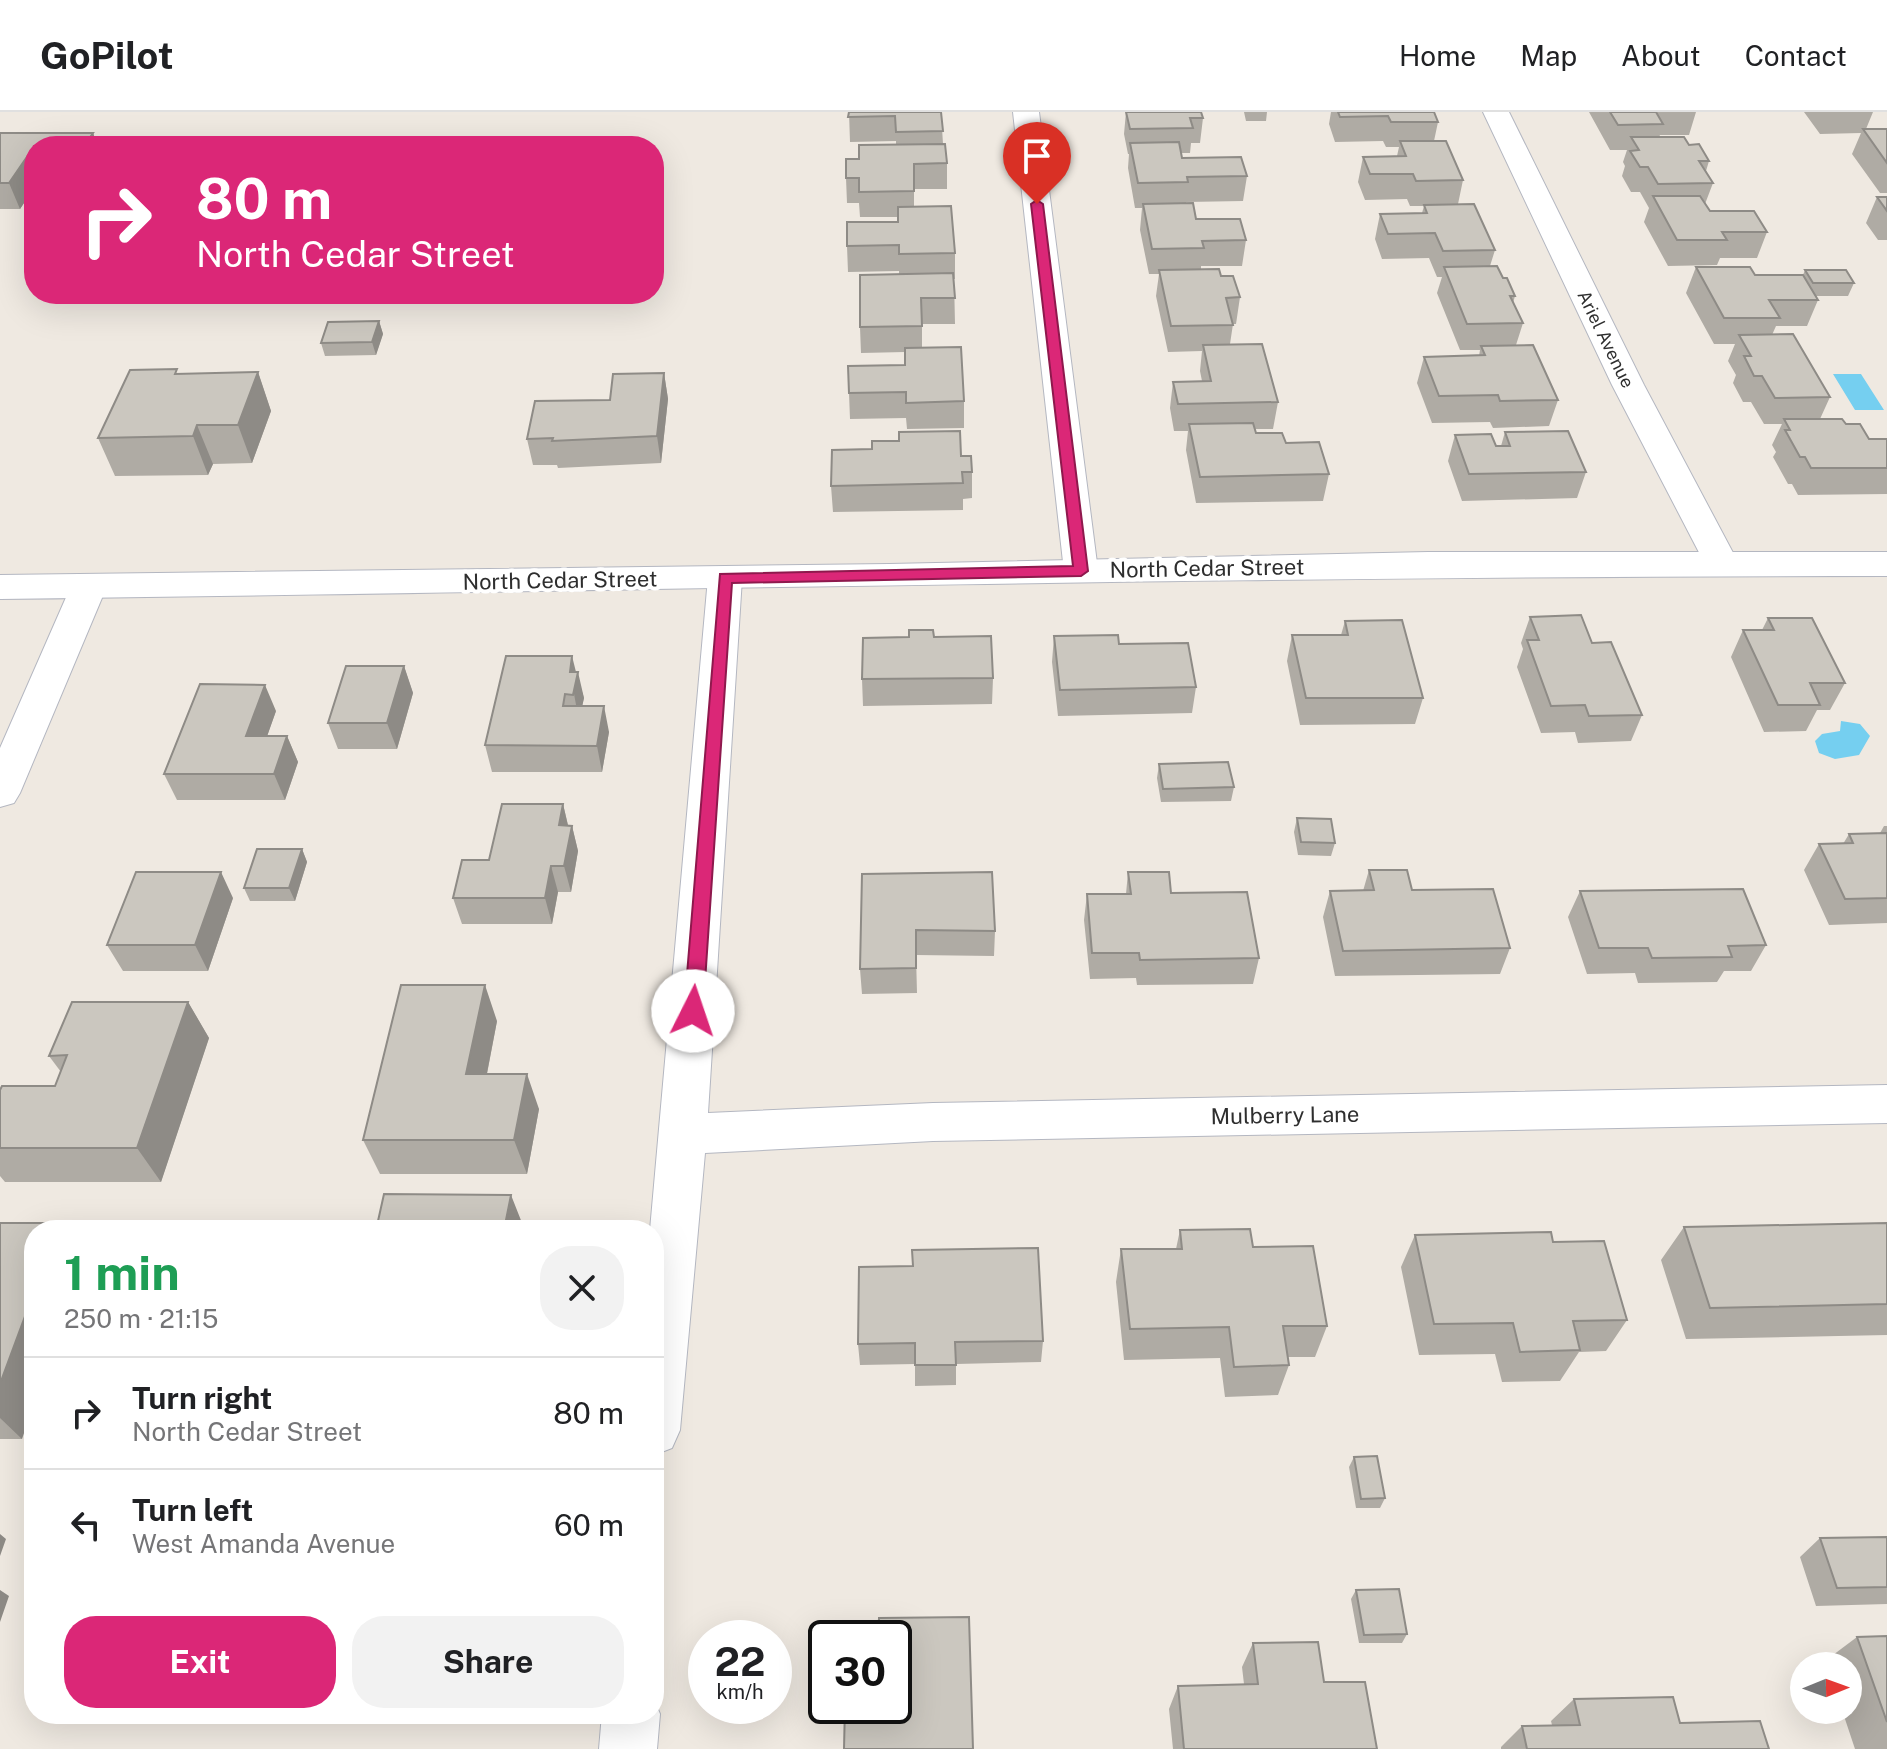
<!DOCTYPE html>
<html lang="en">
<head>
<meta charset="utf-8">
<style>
  body { margin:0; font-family:"Public Sans",sans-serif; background:#f2f2f2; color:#202124; height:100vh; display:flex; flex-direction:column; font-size:30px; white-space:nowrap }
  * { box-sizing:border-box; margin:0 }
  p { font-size:26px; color:#757577 }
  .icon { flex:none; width:44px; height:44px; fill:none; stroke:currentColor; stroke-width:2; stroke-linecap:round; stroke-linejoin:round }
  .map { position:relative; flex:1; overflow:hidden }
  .sheet { position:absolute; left:24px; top:1108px; width:640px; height:504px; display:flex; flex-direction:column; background:#fff; border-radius:32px; box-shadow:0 8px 32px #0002 }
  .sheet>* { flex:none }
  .hud { position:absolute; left:24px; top:24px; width:640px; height:168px; border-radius:32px; box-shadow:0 8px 32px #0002; background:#db2777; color:#fff; overflow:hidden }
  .needle { width:52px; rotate:89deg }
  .controls { position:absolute; left:1790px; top:1540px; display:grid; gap:16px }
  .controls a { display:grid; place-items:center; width:72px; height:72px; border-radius:50%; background:#fff; box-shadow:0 8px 32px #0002; font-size:40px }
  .speed { position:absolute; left:688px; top:1508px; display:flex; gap:16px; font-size:40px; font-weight:700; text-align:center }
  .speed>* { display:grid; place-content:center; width:104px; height:104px; border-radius:50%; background:#fff; box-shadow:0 8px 32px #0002; line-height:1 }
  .speed small { font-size:20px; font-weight:400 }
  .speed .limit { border:4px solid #111; border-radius:12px; background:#fff; color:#111 }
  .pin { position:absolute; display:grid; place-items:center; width:68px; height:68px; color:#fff; margin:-82px -34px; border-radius:50% 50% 50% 0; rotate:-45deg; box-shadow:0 0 8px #0007 }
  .pin .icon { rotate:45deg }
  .me { position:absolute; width:88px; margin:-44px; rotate:4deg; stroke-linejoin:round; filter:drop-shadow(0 0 6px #0008) }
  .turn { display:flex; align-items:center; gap:28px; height:168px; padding:0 40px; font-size:36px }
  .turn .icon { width:104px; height:104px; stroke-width:2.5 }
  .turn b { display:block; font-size:56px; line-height:68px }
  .round { display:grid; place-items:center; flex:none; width:84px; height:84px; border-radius:32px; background:#f2f2f2 }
  .headline { display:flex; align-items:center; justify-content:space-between; height:136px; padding:0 40px }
  h1 { font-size:48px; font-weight:700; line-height:60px; color:#1e9e55 }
  .cta { display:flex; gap:16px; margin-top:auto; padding:16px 40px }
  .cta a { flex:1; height:92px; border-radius:32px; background:#db2777; color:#fff; font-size:32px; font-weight:700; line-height:92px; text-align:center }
  .cta a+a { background:#f2f2f2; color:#202124 }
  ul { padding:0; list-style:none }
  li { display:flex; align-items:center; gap:24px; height:112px; padding:0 40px; border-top:2px solid #e0e0e0 }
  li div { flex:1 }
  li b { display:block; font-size:30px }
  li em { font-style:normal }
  header { display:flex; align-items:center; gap:48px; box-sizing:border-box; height:112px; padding:0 40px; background:#fff; border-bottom:2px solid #e0e0e0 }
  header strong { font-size:38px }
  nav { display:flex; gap:44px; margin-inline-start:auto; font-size:28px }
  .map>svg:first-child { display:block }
  .water { fill:#75cff0 }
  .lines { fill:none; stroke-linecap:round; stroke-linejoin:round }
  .street-casing { stroke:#b4b7c1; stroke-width:2 }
  .secondary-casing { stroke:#b4b7c1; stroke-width:2 }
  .street { fill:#fff; fill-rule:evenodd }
  .secondary { fill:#fff; fill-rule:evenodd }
  .wall { fill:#afaba4 }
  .shaded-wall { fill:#8e8b86 }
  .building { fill:#cbc7bf; stroke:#8e8b86; stroke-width:2 }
  .route { fill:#db2777; stroke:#8e194d; stroke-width:2 }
  .labels { text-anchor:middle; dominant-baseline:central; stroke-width:8; stroke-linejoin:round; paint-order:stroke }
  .far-street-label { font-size:18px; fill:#2e2e2e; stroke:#fff }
  .street-label { font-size:22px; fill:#2e2e2e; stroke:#fff }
</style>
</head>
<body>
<header>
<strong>GoPilot</strong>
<nav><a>Home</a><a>Map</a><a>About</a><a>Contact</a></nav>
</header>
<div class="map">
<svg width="1887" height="1637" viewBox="0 0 1887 1637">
  <rect width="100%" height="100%" fill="#efe9e1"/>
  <!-- water -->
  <path class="water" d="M1833,262H1861L1884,298H1855Z
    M1841,609L1860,612L1870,624L1859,643L1835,647L1819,641L1815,629L1822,622L1840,619Z"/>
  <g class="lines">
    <!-- street casing -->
    <g class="street-casing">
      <path id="street" d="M1013,0H1039L1098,459L1093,467L1081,470L1069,467L1064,459Z
        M1483,0H1509L1644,273L1739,452L1734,460L1722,463L1710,460L1705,452L1612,273Z
        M725,455L737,458L742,466L708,1001L933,991L1887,973V1011L933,1029L705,1041L680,1318L672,1336L654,1343V1118H650L708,466L713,458Z
        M89,463L101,466L107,474L20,681L14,691L0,695V636L71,474L77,466Z
        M654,1588L660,1602L657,1637H599L602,1602H654Z"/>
    </g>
    <!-- secondary casing -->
    <g class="secondary-casing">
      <path id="secondary" d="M1428,440H1887V464C1258,464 629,479 0,487V463L889,452Z"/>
    </g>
    <!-- street -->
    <use href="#street" class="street"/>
    <!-- secondary -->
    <use href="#secondary" class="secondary"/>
  </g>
  <!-- wall -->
  <path class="wall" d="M849,0H941L943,32L947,51V77H914V94L955,141V167H954L955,212H922V236L964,289V316L907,317L906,306L850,307L849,281L905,253V240L861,241L860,215L899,162V159L848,160L847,134L898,110V105H860L859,91H847L846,66L859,47L896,33V29L850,30Z
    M1126,0H1201L1203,6L1200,31H1191L1190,41H1181L1182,46L1247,64L1243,89L1186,90V91L1196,107L1246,128L1242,154H1201V157L1221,164L1240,185L1236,212H1233L1230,232L1278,290L1273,317H1255L1256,321L1286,331L1329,362L1323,389L1196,391L1186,338L1188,319H1174L1170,296L1173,270L1202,269L1200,259L1202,239L1168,240L1156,184L1159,162H1149L1140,118L1142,96H1135L1128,56L1129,42H1128L1124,22Z
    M1244,0H1267L1266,9H1246Z
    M1331,0H1434L1438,10L1434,29L1463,68L1458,92L1495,138L1490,154L1503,166L1515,184L1513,191L1523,211L1516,233L1558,288L1549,314L1493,316L1490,310L1432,311L1417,271L1424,245L1479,244L1480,238H1460L1437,181L1442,165H1437L1429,146L1382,147L1375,127L1380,102L1422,101L1424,94H1410L1407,87L1365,88L1358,70L1363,45L1397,44L1399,35H1386L1383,29L1335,30L1329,12Z
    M1589,0H1696L1689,23H1660L1659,25L1689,33L1709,49L1706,59L1713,71L1705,92L1710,99L1767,120L1757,146H1720L1717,153L1668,154L1644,110L1649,96L1640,80H1631L1622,64L1625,54L1623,50L1627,38H1610Z
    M1804,0H1873L1866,17H1887V81H1880L1852,42L1861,21L1820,22Z
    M0,21H93L98,34H34V76L20,97H0Z
    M1877,85H1887V128H1878L1866,111Z
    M1696,155L1755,163H1803L1805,158L1854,171L1848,184H1816L1818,188L1807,214H1776L1772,223L1830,285L1820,307L1846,312L1869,327H1887V382L1798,383L1792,372H1788L1773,345L1776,340L1772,333L1782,312H1764L1751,290H1743L1733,271L1736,263L1728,249L1735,232H1714L1686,181Z
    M379,209L383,222L376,243L325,244L321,231Z
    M258,260L271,299L252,351L213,352L208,363L115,364L98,326L179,262Z
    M664,261L668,287L661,351L558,356L557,353H533L527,327Z
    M1505,320L1586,360L1577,386L1462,389L1448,349L1455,323L1496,334H1501Z
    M899,329L961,344L972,360V386L963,387V398L833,400L831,374L872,337Z
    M1530,505L1592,531L1642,603L1631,629L1578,631L1575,620L1541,621L1517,555L1523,537L1521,531Z
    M1768,506L1845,571L1830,598H1817L1806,619L1764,620L1731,545L1743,518H1762Z
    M1345,509L1423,586L1415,612L1300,613L1287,549L1292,523H1341Z
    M1054,524L1119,532L1196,575L1192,601L1058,604L1052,550Z
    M934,525L993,566L992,592L863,594L862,567Z
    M404,554L413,581L397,637H338L328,611Z
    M576,560L584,586L582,594L609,620L602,660H492L485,633Z
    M276,599L267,624H287L298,650L285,688H177L164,662Z
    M1159,652L1234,675L1231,689L1161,690L1157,666Z
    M563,692L568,713L572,714L578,739L571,780H558L552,812H462L453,786L489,748Z
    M1297,706L1335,731L1331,744L1298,743L1294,720Z
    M1884,714H1887V811L1829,813L1804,758L1819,732H1843L1849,722L1880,721Z
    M302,737L307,750L295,789H250L244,776Z
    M1369,758L1412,778L1510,836L1500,862L1335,864L1323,805L1330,779H1363Z
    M992,760L995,819L994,844L916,843L917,881L862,882L860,857Z
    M1128,760L1171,781L1259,846L1253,872L1137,873L1136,866L1090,867L1084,808L1087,782H1126Z
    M1580,779L1766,833L1751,859H1724L1717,870L1638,871L1635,861L1587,862L1568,805Z
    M233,786L208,859H123L107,833Z
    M188,890L209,926L161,1070H5L0,1064V978L55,974L61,960L49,944Z
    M497,909L487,962L539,997L527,1062H380L363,1028Z
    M0,1111L22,1327H0Z
    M1887,1111V1223L1686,1227L1661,1148L1684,1115Z
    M1180,1118L1253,1135L1327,1214L1315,1245H1287L1289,1253L1278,1283L1225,1285L1220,1246L1124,1248L1116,1170L1121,1137H1176Z
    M1415,1123L1553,1130L1627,1208L1606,1239L1579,1240L1560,1269L1502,1270L1495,1242L1419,1243L1401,1155Z
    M912,1138L1043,1229L1041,1250L956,1252V1273L915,1274V1252L860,1253L858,1232L912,1154Z
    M1354,1345L1385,1386L1380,1396H1356L1349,1355Z
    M1887,1425V1492L1816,1494L1800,1445L1820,1426Z
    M1356,1478L1407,1522L1402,1531H1359L1351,1487Z
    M1887,1524V1637H1855L1842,1598H1848V1554H1827L1825,1549L1857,1525Z
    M1253,1531L1324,1570L1377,1637H1173L1169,1597L1178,1574L1244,1572L1242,1555Z
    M1574,1587L1680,1611L1769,1637H1501V1635L1522,1614L1552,1613L1551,1609Z"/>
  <!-- shaded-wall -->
  <path class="shaded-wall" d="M93,21L98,34H84Z
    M31,39L34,45V76L20,97L9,71Z
    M379,209L383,222L376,243L372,230Z
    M258,260L271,299L252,351L238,313Z
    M664,261L668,287L661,351L657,324Z
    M197,313L213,352L208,363L193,324Z
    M572,544L577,564L578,560L584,586L579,609L570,560Z
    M404,554L413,581L397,637L387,611Z
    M265,573L276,599L258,650L246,624Z
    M604,594L609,620L602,660L597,634Z
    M287,624L298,650L285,688L274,662Z
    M563,692L569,718L559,713Z
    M572,714L578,739L571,780L564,754Z
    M302,737L307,750L295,789L289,776Z
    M551,754L558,780L552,812L545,786Z
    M221,760L233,786L208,859L195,833Z
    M485,873L497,909L480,997L466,962Z
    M188,890L209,926L161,1070L137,1036Z
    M527,962L539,997L527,1062L514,1028Z
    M511,1083L524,1116V1118H504Z
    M59,1111L65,1118H57Z
    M34,1180V1292L22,1327L0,1306V1272Z
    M0,1422L6,1427L0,1444Z
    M0,1478L9,1484L0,1510Z"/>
  <!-- building -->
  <path class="building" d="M849,0H941L943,19L896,20L895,4L848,5Z
    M1126,0H1201L1203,6H1190L1193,16L1130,17Z
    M1338,0H1434L1438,10H1391L1388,4L1340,5Z
    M1610,0H1656L1663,12L1618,13Z
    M1863,17H1887V51Z
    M0,21H93L84,34H34V39H31L9,71H0Z
    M1631,25H1684L1689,33L1699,32L1709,49H1699L1713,71L1658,72L1648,55H1640L1630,39L1639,38Z
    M1400,29H1446L1463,68L1416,69L1413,62H1370L1363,45L1406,44Z
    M1179,30L1182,46L1241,45L1247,64L1187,65L1188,70L1138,71L1130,31Z
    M945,32L947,51L914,52V79L859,80V66H846V47H859V33Z
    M1653,84H1700L1710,99H1754L1767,120H1722L1727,128H1677Z
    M1877,85H1887V99Z
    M1193,91L1196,107H1240L1246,128L1202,129L1204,136L1152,137L1143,92Z
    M1474,92L1495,138L1443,139L1435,121L1388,122L1380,102L1427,101L1424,93Z
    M951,94L955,141L899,142V133L847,134V110H898V95Z
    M1497,154L1503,166H1507L1515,184H1510L1523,211L1467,212L1444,155Z
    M1696,155H1750L1755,163H1803L1818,188H1769L1780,206H1724Z
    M1219,157L1221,164H1233L1240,185L1226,186L1233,213L1171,214L1159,158Z
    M1805,158H1846L1854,171H1813Z
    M953,161L955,186H921L922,214L860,215V163Z
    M379,209L372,230L321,231L328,210Z
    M1793,222L1830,285L1775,286L1762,264H1754L1744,244H1751L1739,223Z
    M1262,232L1278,290L1178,292L1173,270L1211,269L1203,233Z
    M1533,233L1558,288L1500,289L1498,283L1439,284L1424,245L1485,243L1481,234Z
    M961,235L964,289L906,291V280L849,281L848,254L905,253V236Z
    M177,257L175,262L258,260L238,313H197L193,324L98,326L130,258Z
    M664,261L657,324L552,329L553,326L527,327L535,289L610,288L613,262Z
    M1784,307H1842L1846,312H1860L1869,327H1887V356H1811L1805,345H1800L1785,318H1790Z
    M1253,311L1256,321H1282L1286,331L1319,330L1329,362L1200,365L1189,312Z
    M960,319L961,344H971L972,360H962L963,371L831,374L832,338L872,337V329H899V320Z
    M1568,319L1586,360L1469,362L1455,323L1491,322L1496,334H1510L1505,320Z
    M1581,503L1592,531L1611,530L1642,603L1589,604L1585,593L1551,594L1527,528H1539L1530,505Z
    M1768,506H1812L1845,571H1810L1820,593H1778L1743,518H1774Z
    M1402,508L1423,586H1306L1292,523H1348L1345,509Z
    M909,518H933L934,525L991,524L993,566L862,567L863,526L909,525Z
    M1118,523L1119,532L1188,531L1196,575L1060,578L1054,524Z
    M506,544H572L570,560H578L573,583L565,582L563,594H604L597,634L485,633Z
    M346,554H404L387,611H328Z
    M200,572L265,573L246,624H287L274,662H164Z
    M1228,650L1234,675L1163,677L1159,652Z
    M502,692H563L559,713L572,714L564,754H551L545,786H453L462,748H489Z
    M1297,706L1331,707L1335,731L1301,730Z
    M1887,721V786L1845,787L1819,732L1853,731L1849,722Z
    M257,737H302L289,776H244Z
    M1369,758H1407L1412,778L1493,777L1510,836L1343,839L1330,779L1374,778Z
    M136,760H221L195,833H107Z
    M992,760L995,819L916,818V856L860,857L862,762Z
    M1128,760H1169L1171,781L1247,780L1259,846L1140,848L1139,841H1092L1087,782H1131Z
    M1743,777L1766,833L1728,834L1732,845L1652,846L1648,836H1599L1580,779Z
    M401,873H485L466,962H527L514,1028H363Z
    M72,890H188L137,1036H0V978L2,974H55L67,943L49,944Z
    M384,1082L511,1083L504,1118H376Z
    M0,1111H59L57,1118H34V1180L0,1272Z
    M1887,1111V1192L1710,1196L1684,1115Z
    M1250,1117L1253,1135L1313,1134L1327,1214H1283L1289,1253L1234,1255L1229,1215L1130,1217L1121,1137H1182L1180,1118Z
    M1551,1120L1553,1130L1604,1129L1627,1208L1573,1209L1580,1238L1520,1240L1513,1211L1434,1212L1415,1123Z
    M1038,1136L1043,1229L955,1230L956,1253H915V1231L858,1232L859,1155L913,1154L912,1138Z
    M1377,1344L1385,1386L1361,1387L1354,1345Z
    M1887,1425V1475L1837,1476L1820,1426Z
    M1399,1477L1407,1522L1364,1523L1356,1478Z
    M969,1505L973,1637H844L845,1594H894V1526H878L879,1506Z
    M1887,1524V1610L1857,1525Z
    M1318,1530L1324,1570H1365L1377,1637H1184L1178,1574L1258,1572L1253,1531Z
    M1673,1585L1680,1611L1760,1609L1769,1637H1527L1522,1614L1580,1613L1574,1587Z"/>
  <!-- route -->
  <path class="route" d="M1037,88L1043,92L1088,459L1081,464L732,471L703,899L693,906L687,904L684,899L720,462L1073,454L1031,92Z"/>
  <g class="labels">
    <!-- far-street labels -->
    <g class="far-street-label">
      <text transform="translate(1606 227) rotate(64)">Ariel Avenue</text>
    </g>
    <!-- street labels -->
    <g class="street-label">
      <text transform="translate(1207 456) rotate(-1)">North Cedar Street</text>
      <text transform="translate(560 468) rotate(-1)">North Cedar Street</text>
      <text transform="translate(1285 1003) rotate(-1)">Mulberry Lane</text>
    </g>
  </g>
</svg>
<div class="controls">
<a><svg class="needle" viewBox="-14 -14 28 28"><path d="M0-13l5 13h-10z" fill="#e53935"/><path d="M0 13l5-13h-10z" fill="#757577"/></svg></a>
</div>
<div class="speed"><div>22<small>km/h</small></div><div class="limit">30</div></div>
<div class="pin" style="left:1037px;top:92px;background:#d93025"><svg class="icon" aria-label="arrive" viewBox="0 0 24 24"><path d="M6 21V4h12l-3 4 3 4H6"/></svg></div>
<svg class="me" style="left:693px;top:899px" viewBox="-20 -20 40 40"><circle r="19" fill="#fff"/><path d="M0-13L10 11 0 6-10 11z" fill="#db2777"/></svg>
<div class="hud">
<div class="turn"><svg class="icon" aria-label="right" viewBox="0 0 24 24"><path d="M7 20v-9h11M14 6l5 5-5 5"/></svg><div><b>80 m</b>North Cedar Street</div></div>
</div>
<section class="sheet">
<div class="headline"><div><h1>1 min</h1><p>250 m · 21:15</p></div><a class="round"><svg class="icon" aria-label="close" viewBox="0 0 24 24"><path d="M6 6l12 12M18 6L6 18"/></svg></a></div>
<ul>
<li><svg class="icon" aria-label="right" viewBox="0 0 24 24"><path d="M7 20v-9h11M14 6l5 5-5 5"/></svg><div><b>Turn right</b><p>North Cedar Street</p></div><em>80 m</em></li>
<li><svg class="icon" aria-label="left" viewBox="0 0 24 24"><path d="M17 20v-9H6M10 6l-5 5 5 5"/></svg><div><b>Turn left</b><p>West Amanda Avenue</p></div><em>60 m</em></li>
</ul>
<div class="cta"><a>Exit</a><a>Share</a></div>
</section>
</div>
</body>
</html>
